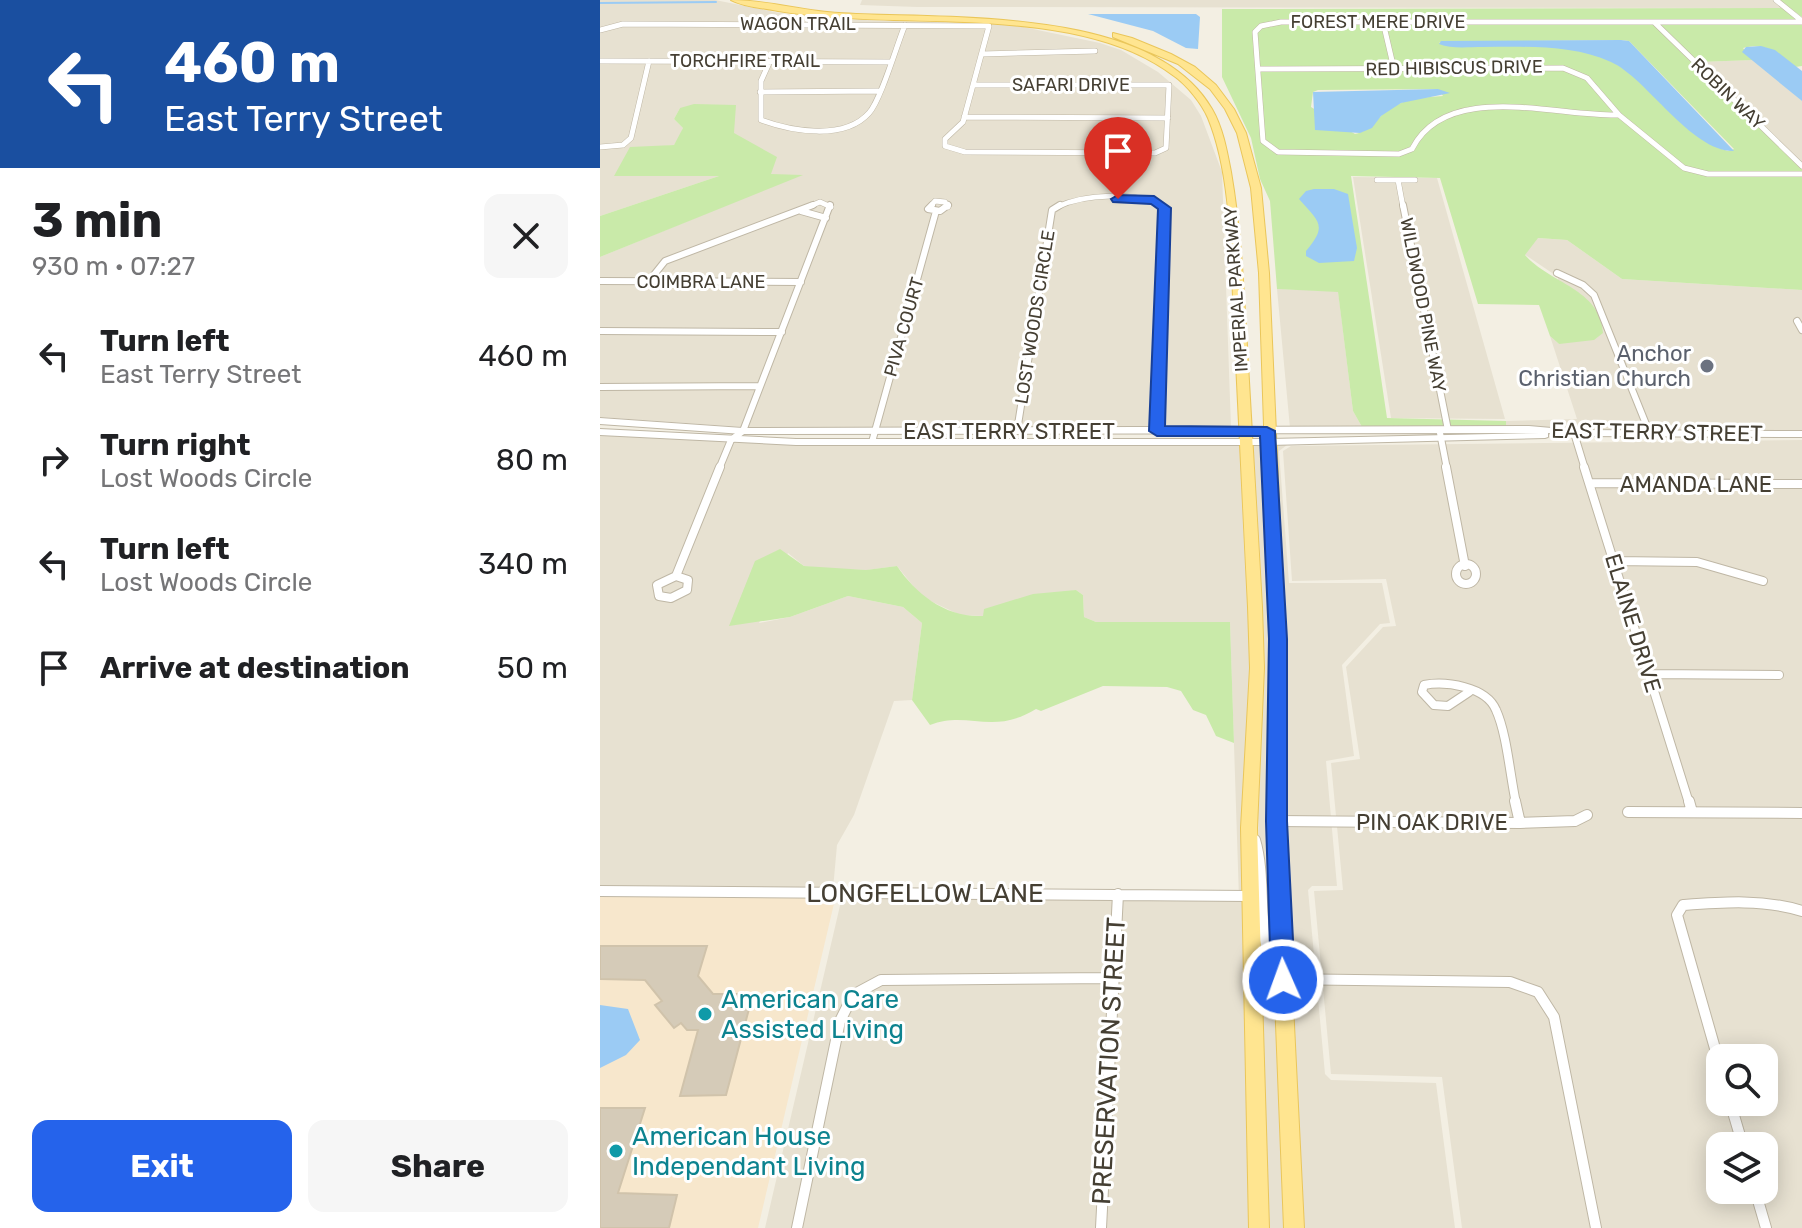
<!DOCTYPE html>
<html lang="en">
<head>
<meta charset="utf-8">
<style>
  body { margin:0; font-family:Rubik,sans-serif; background:#f6f6f6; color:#202124; height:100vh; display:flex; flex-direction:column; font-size:30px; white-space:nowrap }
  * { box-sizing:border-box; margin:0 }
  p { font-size:26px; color:#757577 }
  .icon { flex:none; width:44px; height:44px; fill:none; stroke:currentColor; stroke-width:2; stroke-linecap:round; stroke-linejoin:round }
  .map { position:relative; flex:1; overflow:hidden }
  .panel { display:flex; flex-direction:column; background:#fff; width:600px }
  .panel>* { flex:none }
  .hud { background:#1a4fa0; color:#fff; overflow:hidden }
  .controls { position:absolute; left:1106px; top:1044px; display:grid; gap:16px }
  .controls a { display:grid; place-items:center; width:72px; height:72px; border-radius:16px; background:#fff; box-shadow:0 4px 20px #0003; font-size:40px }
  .pin { position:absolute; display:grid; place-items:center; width:68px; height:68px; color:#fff; margin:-82px -34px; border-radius:50% 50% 50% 0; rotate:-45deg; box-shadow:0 0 8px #0007 }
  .pin .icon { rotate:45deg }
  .me { position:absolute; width:88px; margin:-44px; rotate:358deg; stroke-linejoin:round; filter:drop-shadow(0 0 6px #0008) }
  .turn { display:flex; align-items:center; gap:28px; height:168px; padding:0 32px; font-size:36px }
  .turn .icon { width:104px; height:104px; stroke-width:2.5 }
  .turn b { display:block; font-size:56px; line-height:68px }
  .round { display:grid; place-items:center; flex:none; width:84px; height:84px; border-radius:16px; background:#f6f6f6 }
  .overview { display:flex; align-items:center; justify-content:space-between; height:136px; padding:0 32px }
  h1 { font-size:48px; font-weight:700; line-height:60px }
  .cta { display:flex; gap:16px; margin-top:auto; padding:16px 32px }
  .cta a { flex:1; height:92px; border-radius:16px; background:#2563eb; color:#fff; font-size:32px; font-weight:700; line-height:92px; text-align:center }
  .cta a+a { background:#f6f6f6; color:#202124 }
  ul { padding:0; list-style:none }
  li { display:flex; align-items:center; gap:24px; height:104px; padding:0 32px }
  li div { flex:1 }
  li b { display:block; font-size:30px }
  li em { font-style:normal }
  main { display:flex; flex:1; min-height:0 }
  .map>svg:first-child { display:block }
  .residential { fill:#e7e1d1; fill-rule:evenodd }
  .commercial { fill:#f7e7cc }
  .green { fill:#c9eaa9; fill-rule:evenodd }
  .water { fill:#9bcbf4 }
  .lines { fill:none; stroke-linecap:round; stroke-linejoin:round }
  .stream { stroke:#9bcbf4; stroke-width:2 }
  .building { fill:#d5cbb8; stroke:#d0c3ab; stroke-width:2 }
  .minor-far3-casing { stroke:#bfb7a5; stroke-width:6 }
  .minor-far2-casing { stroke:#bfb7a5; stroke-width:8 }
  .minor-far1-casing { stroke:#bfb7a5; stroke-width:10 }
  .minor-casing { stroke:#bfb7a5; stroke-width:12 }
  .tertiary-casing { stroke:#bfb7a5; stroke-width:2 }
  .primary-casing { stroke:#eac65a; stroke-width:2 }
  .minor-far3 { stroke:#fff; stroke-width:5 }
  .minor-far2 { stroke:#fff; stroke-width:6 }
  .minor-far1 { stroke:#fff; stroke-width:8 }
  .minor { stroke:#fff; stroke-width:10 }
  .tertiary { fill:#fff; fill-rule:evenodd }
  .primary { fill:#ffe590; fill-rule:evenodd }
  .route { fill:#2563eb; stroke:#184099; stroke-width:2 }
  .worship-dot { fill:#6b7280; stroke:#fff; stroke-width:3 }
  .culture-dot { fill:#0f9aa8; stroke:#fff; stroke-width:3 }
  .labels { text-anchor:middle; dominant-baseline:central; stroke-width:6; stroke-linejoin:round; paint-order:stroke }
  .far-street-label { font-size:18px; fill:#453f33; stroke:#fff }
  .worship-label { font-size:22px; fill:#5b616d; stroke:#fff; text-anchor:end }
  .street-label { font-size:22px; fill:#453f33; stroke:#fff }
  .near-street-label { font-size:26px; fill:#453f33; stroke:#fff }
  .near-culture-label { font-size:26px; fill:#0d838f; stroke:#fff; text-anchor:start }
</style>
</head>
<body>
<main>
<section class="panel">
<div class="hud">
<div class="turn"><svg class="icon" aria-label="left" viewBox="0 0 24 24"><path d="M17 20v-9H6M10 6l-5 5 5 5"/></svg><div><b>460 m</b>East Terry Street</div></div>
</div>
<div class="overview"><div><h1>3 min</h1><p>930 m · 07:27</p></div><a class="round"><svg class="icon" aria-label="close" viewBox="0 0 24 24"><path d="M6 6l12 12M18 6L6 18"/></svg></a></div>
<ul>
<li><svg class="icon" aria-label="left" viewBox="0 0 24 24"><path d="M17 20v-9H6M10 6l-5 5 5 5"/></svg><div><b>Turn left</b><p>East Terry Street</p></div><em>460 m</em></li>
<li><svg class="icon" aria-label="right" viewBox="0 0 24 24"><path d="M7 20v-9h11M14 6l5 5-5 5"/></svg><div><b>Turn right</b><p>Lost Woods Circle</p></div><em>80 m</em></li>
<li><svg class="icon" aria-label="left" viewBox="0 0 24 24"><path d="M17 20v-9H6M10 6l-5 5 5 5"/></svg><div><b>Turn left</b><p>Lost Woods Circle</p></div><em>340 m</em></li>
<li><svg class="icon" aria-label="arrive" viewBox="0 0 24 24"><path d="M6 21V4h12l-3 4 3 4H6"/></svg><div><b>Arrive at destination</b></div><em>50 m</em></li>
</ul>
<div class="cta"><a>Exit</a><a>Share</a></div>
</section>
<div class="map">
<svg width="1202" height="1228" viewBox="0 0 1202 1228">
  <rect width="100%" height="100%" fill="#f3efe3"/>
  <!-- residential -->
  <path class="residential" d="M0,0H115L205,18L414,25L500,43L521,50L558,72L591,100L601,116L622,172L631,428L144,427L0,417V257L200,175H170L176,157L80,108L74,119L83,128L80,136L74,145L55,147L122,175L0,216Z
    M262,0H1179L1187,8L317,7L260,5Z
    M1154,60L1202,101V166L1098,62Z
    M753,177L837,178L905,419L791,418Z
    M937,238L967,240L1022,279L1202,290V430H974L906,426V421L977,419L950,336L959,344L958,277L924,254Z
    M677,289L738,291L753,411L762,427L690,428Z
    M0,435L194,445H640L651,668V1228H165L242,897L639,899L630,622H496L484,617L483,595L476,590L383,616L360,615L322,597L297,566L267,570L229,569L204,566L188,553L159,623L190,617L248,596L303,607L322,623L312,700L294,701L254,815L237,845L233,889L0,890Z
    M1202,440V1228H862L842,1077L731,1074L714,891L743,890L731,763L760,759L746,667L783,627L796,626L786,579L692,581L683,451L691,446ZM1120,1058H1164V1102H1120ZM1120,1146H1164V1190H1120Z
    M650,445H663L672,639L686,1228H667Z
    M673,445H687L679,451L689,583H782L790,623L780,624L742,665L754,756L726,761L737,886H712L708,890L725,1074L731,1080L836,1083L855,1228H702L683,821Z"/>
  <!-- commercial -->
  <path class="commercial" d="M0,895H236L158,1228H0Z"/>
  <!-- green -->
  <path class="green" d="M1179,0H1202V17L1187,6L1202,19V66L1195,67C1178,53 1166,42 1143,48L1154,60L1098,62L1202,166V290L1022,279L967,240L938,238L925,255C949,283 1001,289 1003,333L994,340L959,344L950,336L939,305L878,304L840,178L751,176L787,418L906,421V426L762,427L753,411L738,292L677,289L670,201L660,179L651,138L622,77V9L1186,8ZM1021,40L1029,41L1134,149L1128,151C1087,139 1063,101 1033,75C985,35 903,47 846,46L839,42ZM838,89L843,96C826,97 806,98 791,108C776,117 773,130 755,134L711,107L713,92L718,90Z
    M94,104L136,105L134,133L177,157L171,174L203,175L0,257V216L119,176H14L30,147L74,145L83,128L74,119L80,108Z
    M180,549L204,566L266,570L297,566C316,594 346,618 383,616L384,609L433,594L476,590L483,595L484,617L496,622H630L634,743L616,736L606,715L593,710L581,691L567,687L503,686L441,711L436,709C392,736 368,710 330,725L312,700L322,623L303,607L248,596L190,617L129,626L155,561Z"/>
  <!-- water -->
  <path class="water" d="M488,14H596L600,17L598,49L586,48L553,31Z
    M1021,40L1029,41L1134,151C1091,152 1047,78 1011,62C971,44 924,47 882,47C868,47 851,49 839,44L841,41Z
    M1161,46L1175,50L1202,71V101L1142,52L1146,47Z
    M838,89L850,93L801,103L781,116L772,128L760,133L715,130L713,92Z
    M714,189H734L748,194L757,248L754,261L719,263L706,256V251C728,225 719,222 699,199L706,191Z
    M0,1005L28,1009L40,1040L26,1055L0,1068Z"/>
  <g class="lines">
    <!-- stream -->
    <path class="stream" d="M0,3L116,2"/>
  </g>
  <!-- building -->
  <path class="building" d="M0,946H107L98,976L113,994H153L126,1095L80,1096L98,1030H87L81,1023L74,1028L55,1005L62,1001L45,980L0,979Z
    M0,1108H45L18,1193L77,1195L69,1228H0Z"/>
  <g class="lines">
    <!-- minor-far3 casing -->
    <g class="minor-far3-casing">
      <path id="minor-far3" d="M1176,0L1202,21
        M783,22L794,69
        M1055,23L1202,166
        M0,30L23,24L389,26L363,122L345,139V146L365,152L555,153L566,148L569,85H374
        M382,54L495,51
        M0,61L290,62
        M170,61L161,81V120C191,131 244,141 269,113C281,100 297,44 305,25
        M658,69L963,68L987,78L1019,115L1084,168L1108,174H1202
        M160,92L278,91
        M1019,115C957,117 847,80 812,149L799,154L678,152L663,141L655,32L661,26L681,22H1202
        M364,117L568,118
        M0,147L23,145L31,138L49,61
        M777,180H815
        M798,180L803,207
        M208,207L220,202L231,207
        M330,207L335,201L345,202L348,207
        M457,207C484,194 536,191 562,207"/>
    </g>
    <!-- minor-far2 casing -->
    <g class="minor-far2-casing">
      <path id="minor-far2" d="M332,205L328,209L340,211L348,205
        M803,205L848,430
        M201,211L226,218
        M957,273L983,285L994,295L1050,434
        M0,281L201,282
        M49,281L65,261L213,205
        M1197,321L1202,330
        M0,331L182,332
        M0,387L160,386
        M417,431L452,210L460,205
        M557,431L565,208L559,205
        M840,433L847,469
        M974,433L985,469
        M272,442L336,211
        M119,469L131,440L143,431L230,205"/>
    </g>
    <!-- minor-far1 casing -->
    <g class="minor-far1-casing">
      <path id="minor-far1" d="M846,467L865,566
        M984,467L1089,803
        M990,483L1202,484
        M1014,561L1097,562L1163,581
        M856 574a10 10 0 1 1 20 0a10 10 0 1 1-20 0Z
        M76,576L120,467
        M76,576L88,580L87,590L71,598L59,596L57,585Z
        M1049,674L1179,675
        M869,692L848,706L834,705L822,692L824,685C845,681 886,686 896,710C907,734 910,776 916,803"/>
    </g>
    <!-- minor casing -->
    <g class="minor-casing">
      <path id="minor" d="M915,801L920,823
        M1089,801L1092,812
        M1028,812L1202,813
        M676,821L920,823L975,821L987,815
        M655,840C668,884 654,939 678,979L910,982L938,992L954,1017L996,1228
        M0,891L650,896
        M1120,1066L1077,915L1083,905C1124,902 1163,899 1202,911
        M1130,1102L1143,1146
        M1155,1190L1166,1228
        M197,1228L240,1021L253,995L281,980L513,978
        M501,1228L518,894"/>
    </g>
    <!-- tertiary casing -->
    <g class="tertiary-casing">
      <path id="tertiary" d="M0,418L143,428L929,426L974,430L1202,431V437L974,436L948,433V437L945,438L668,445H196L0,435V429L196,439H668L940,433L143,434L0,424Z"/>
    </g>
    <!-- primary casing -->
    <g class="primary-casing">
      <path id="primary" d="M131,0C167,0 203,11 239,13C344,20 551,4 612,109C623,128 627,151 631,172C640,224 643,276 646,329C651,422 657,514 662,607L664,668L657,828L669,1228H649L641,828L650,668L648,607C643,512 639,417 634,322C631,259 632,176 608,118C602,104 587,85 574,76C522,36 448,27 384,23C315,19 246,22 178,11C163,8 144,7 131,0Z
        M513,33L532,38L571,54L595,67L616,85L634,109L646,133L661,188L669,273L685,639L684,821L704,1228H684L668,821L671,639L659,273L651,188L637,133L625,109L610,89L578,64L513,37Z"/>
    </g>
    <!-- minor-far3 -->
    <use href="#minor-far3" class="minor-far3"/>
    <!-- minor-far2 -->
    <use href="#minor-far2" class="minor-far2"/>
    <!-- minor-far1 -->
    <use href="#minor-far1" class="minor-far1"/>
    <!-- minor -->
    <use href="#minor" class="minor"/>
    <!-- tertiary -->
    <use href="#tertiary" class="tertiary"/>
    <!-- primary -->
    <use href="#primary" class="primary"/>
  </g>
  <!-- route -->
  <path class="route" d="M518,195L554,196L571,208L565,426L667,427L675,431L687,639V821L695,980L691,987L683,990L675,987L671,980L666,821L669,639L660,436H557L549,431L558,209L551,204L513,202L511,199Z"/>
  <!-- markers -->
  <circle class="worship-dot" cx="1107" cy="366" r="8"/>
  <g class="culture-dot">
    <circle cx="105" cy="1014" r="8"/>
    <circle cx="16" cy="1151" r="8"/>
  </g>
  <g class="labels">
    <!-- far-street labels -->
    <g class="far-street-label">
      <text x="778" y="22">FOREST MERE DRIVE</text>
      <text x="198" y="24">WAGON TRAIL</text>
      <text x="145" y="61">TORCHFIRE TRAIL</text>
      <text transform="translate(854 68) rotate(-1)">RED HIBISCUS DRIVE</text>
      <text x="471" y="85">SAFARI DRIVE</text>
      <text transform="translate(1128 94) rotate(44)">ROBIN WAY</text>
      <text x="101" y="282">COIMBRA LANE</text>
      <text transform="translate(636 289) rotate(-94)">IMPERIAL PARKWAY</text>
      <text transform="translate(823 305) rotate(79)">WILDWOOD PINE WAY</text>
      <text transform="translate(435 317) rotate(-81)">LOST WOODS CIRCLE</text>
      <text transform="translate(304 327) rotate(-74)">PIVA COURT</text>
    </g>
    <!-- worship labels -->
    <g class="worship-label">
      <text x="1091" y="353">Anchor<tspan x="1091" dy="25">Christian Church</tspan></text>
    </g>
    <!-- street labels -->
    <g class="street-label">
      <text x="409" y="431">EAST TERRY STREET</text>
      <text transform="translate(1057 432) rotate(1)">EAST TERRY STREET</text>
      <text x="1096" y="484">AMANDA LANE</text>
      <text transform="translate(1033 623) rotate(73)">ELAINE DRIVE</text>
      <text x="832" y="822">PIN OAK DRIVE</text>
    </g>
    <!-- near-street labels -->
    <g class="near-street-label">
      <text x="325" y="893">LONGFELLOW LANE</text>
      <text transform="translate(509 1061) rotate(-87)">PRESERVATION STREET</text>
    </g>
    <!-- near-culture labels -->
    <g class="near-culture-label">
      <text x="121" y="999">American Care<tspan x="121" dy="30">Assisted Living</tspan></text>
      <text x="32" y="1136">American House<tspan x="32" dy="30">Independant Living</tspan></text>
    </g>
  </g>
</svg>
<div class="controls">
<a><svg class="icon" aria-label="search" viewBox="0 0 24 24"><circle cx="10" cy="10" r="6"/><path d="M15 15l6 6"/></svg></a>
<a><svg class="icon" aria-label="layers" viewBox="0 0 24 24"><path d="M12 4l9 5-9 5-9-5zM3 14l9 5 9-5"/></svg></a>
</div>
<div class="pin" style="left:518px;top:199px;background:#d93025"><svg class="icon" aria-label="arrive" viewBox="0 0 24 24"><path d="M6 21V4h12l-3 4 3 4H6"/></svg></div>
<svg class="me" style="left:683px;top:980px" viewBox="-20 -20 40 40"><circle r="17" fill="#2563eb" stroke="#fff" stroke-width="3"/><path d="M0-11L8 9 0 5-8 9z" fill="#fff"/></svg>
</div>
</main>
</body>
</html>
